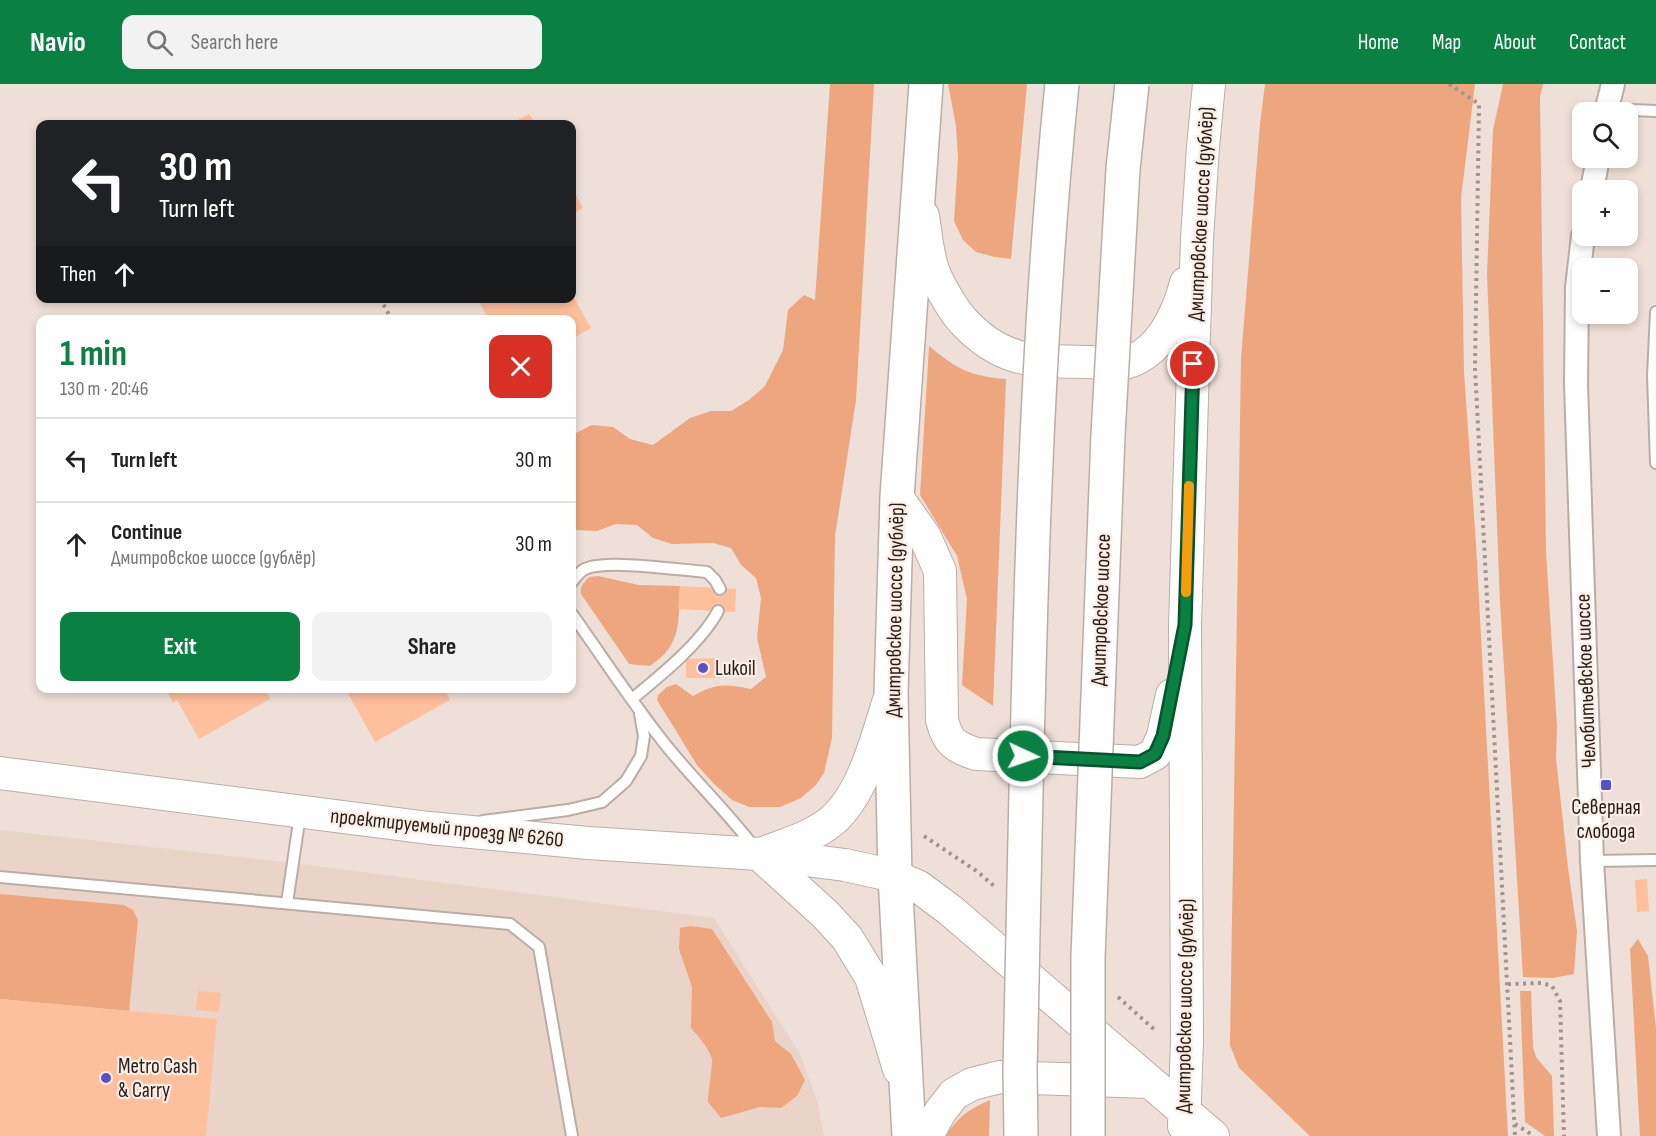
<!DOCTYPE html>
<html lang="en">
<head>
<meta charset="utf-8">
<style>
  body { margin:0; font-family:"Sofia Sans Condensed",sans-serif; background:#f2f2f2; color:#222; height:100vh; display:flex; flex-direction:column; font-size:22px; white-space:nowrap }
  * { box-sizing:border-box; margin:0 }
  p { font-size:20px; color:#767676 }
  .icon { flex:none; width:33px; height:33px; fill:none; stroke:currentColor; stroke-width:2; stroke-linecap:round; stroke-linejoin:round }
  .map { position:relative; flex:1; overflow:hidden }
  .sheet { position:absolute; left:36px; top:231px; width:540px; height:378px; display:flex; flex-direction:column; background:#fff; border-radius:12px; box-shadow:0 3px 9px #0003 }
  .sheet>* { flex:none }
  .top-card { position:absolute; left:36px; top:36px; width:540px; height:183px; border-radius:12px; box-shadow:0 3px 9px #0003; background:#202124; color:#fff; overflow:hidden }
  .tools { position:absolute; left:1572px; top:18px; display:grid; gap:12px }
  .tools a { display:grid; place-items:center; width:66px; height:66px; border-radius:12px; background:#fff; box-shadow:0 3px 9px #0003; font-size:30px }
  .pin { position:absolute; display:grid; place-items:center; width:51px; height:51px; color:#fff; margin:-26px; border:3px solid #fff; border-radius:50%; box-shadow:0 2px 6px #0007 }
  .me { position:absolute; width:66px; margin:-33px; rotate:93deg; stroke-linejoin:round; filter:drop-shadow(0 0 4px #0008) }
  .turn { display:flex; align-items:center; gap:21px; height:126px; padding:0 24px; font-size:27px }
  .turn .icon { width:78px; height:78px; stroke-width:2.5 }
  .turn b { display:block; font-size:42px; line-height:51px }
  .then { display:flex; align-items:center; height:57px; padding:0 24px; background:#0003; gap:12px; font-size:22px }
  .round { display:grid; place-items:center; flex:none; width:63px; height:63px; border-radius:12px; background:#f2f2f2 }
  .head { display:flex; align-items:center; justify-content:space-between; height:102px; padding:0 24px }
  h1 { font-size:36px; font-weight:700; line-height:45px; color:#0b8043 }
  .primary-button { display:flex; gap:12px; margin-top:auto; padding:12px 24px }
  .primary-button a { flex:1; height:69px; border-radius:12px; background:#0b8043; color:#fff; font-size:24px; font-weight:700; line-height:69px; text-align:center }
  .primary-button a+a { background:#f2f2f2; color:#222 }
  ul { padding:0; list-style:none }
  li { display:flex; align-items:center; gap:18px; height:84px; padding:0 24px; border-top:2px solid #e0e0e0 }
  li div { flex:1 }
  li b { display:block; font-size:22px }
  li em { font-style:normal }
  header { display:flex; align-items:center; gap:36px; box-sizing:border-box; height:84px; padding:0 30px; background:#0b8043; color:#fff }
  header strong { font-size:28px }
  nav { display:flex; gap:33px; margin-inline-start:auto; font-size:21px }
  .search { width:420px; height:54px; background:#f2f2f2; display:flex; align-items:center; gap:15px; box-sizing:border-box; padding:0 21px; border-radius:12px; color:#767676; font-size:22px }
  .map>svg:first-child { display:block }
  .built { fill:#ead4c9 }
  .green { fill:#eda67e }
  .building { fill:#febf9d }
  .lines { fill:none; stroke-linecap:round; stroke-linejoin:round }
  .lane-casing { stroke:#bbada6; stroke-width:14 }
  .street-casing { stroke:#bbada6; stroke-width:26 }
  .secondary-casing { stroke:#bbada6; stroke-width:34 }
  .highway-casing { stroke:#bbada6; stroke-width:36 }
  .path { stroke:#9f948e; stroke-width:4; stroke-dasharray:3 4.5; stroke-linecap:butt }
  .lane { stroke:#fff; stroke-width:10 }
  .street { stroke:#fff; stroke-width:22 }
  .secondary { stroke:#fff; stroke-width:32 }
  .highway { stroke:#fff; stroke-width:33 }
  .highway-bridge-casing { stroke:#bbada6; stroke-width:36; stroke-linecap:butt }
  .highway-bridge { stroke:#fff; stroke-width:33 }
  .route-casing { stroke:#07532c; stroke-width:15 }
  .route { stroke:#0b8043; stroke-width:10 }
  .slow { stroke:#f59e0b; stroke-width:10 }
  .poi-dot { fill:#5452c9; stroke:#fcede5; stroke-width:2 }
  .labels { text-anchor:middle; dominant-baseline:central; stroke-width:4.5; stroke-linejoin:round; paint-order:stroke }
  .street-label { font-size:21px; fill:#231e1b; stroke:#fcede5 }
  .poi-label { font-size:21px; fill:#231e1b; stroke:#fcede5; text-anchor:start }
</style>
</head>
<body>
<header>
<strong>Navio</strong>
<div class="search"><svg class="icon" aria-label="search" viewBox="0 0 24 24"><circle cx="10" cy="10" r="6"/><path d="M15 15l6 6"/></svg>Search here</div>
<nav><a>Home</a><a>Map</a><a>About</a><a>Contact</a></nav>
</header>
<div class="map">
<svg width="1656" height="1052" viewBox="0 0 1656 1052">
  <rect width="100%" height="100%" fill="#eee0d8"/>
  <!-- built -->
  <path class="built" d="M0,746L293,779L714,834L800,970L817,1016L824,1052H0Z"/>
  <!-- green -->
  <path class="green" d="M830,0H874L856,316L835,452L832,654L824,689L816,701L801,714L780,723H749L732,716L713,699L697,681L657,616L658,611L667,603L676,600L693,612C717,599 725,600 751,605L766,593L757,554L761,514L756,494L741,481L731,464L713,459L672,460L653,454L637,441L616,440L597,447L576,446L572,442V351L592,341L613,343L630,355L653,361L690,334L711,327H731L749,316L765,302L783,266L788,226L804,211L815,216Z
    M948,0H1027L1011,175L995,173L976,168L963,156L954,137L958,74L956,42Z
    M1265,0H1475L1461,114L1464,288L1476,460L1508,1052H1310L1239,984L1230,961L1241,275L1260,40Z
    M1503,0H1543L1540,13L1546,468L1557,643L1556,674L1568,784L1577,847L1574,890L1553,894L1523,893L1500,518L1487,190L1493,46Z
    M929,262C957,285 969,292 1006,295L993,622L962,601L967,515L957,472L920,411Z
    M598,492L639,501L680,502C678,537 683,560 650,582L629,580L581,510C580,502 584,498 589,493Z
    M0,810L124,821L133,826L138,836L129,927L0,915Z
    M690,842L712,845L772,938L775,957L791,970L805,996L797,1012L781,1024L760,1023L721,1034L708,1018C708,1010 713,978 712,975C708,963 699,953 691,944L692,903L679,865L680,844Z
    M1638,855L1648,872L1656,944V1052H1640L1630,865Z
    M1520,907H1531L1533,963L1536,973L1552,992L1554,1052H1545L1525,1038Z
    M990,1016L989,1052H946C957,1033 970,1025 990,1016Z"/>
  <!-- building -->
  <path class="building" d="M529,30L536,40H510Z
    M572,103L583,124L572,130Z
    M572,210L591,244L572,255V236H489L477,214H572Z
    M680,502L736,505L735,528L678,525Z
    M720,574V594H686V575Z
    M171,604H265L270,615L199,655L177,616L173,619L167,607Z
    M345,604H444L450,616L375,658Z
    M1647,795L1649,827L1637,828L1635,796Z
    M198,907L221,909L219,928L196,926Z
    M0,915L217,935L206,1052H0Z"/>
  <g class="lines">
    <!-- lane casing -->
    <g class="lane-casing">
      <path id="lane" d="M1606,25L1656,27
        M1656,228L1653,292L1656,379
        M572,498C576,493 580,487 585,485C607,475 680,486 707,488L715,496L720,505
        M572,530C604,575 634,622 669,665C697,699 728,729 754,763
        M632,615C660,592 701,559 718,527
        M483,737L568,726L602,718L626,697L641,672L644,652L640,630
        M1592,777L1656,776
        M0,793L510,840L539,863L572,1052
        M287,819L300,731"/>
    </g>
    <!-- street casing -->
    <g class="street-casing">
      <path id="street" d="M1606,28L1613,0
        M1592,106L1598,74
        M1583,152L1577,203L1576,300L1592,777L1609,1052"/>
    </g>
    <!-- secondary casing -->
    <g class="secondary-casing">
      <path id="secondary" d="M923,132C926,149 927,169 933,186C938,200 953,226 963,237C1003,280 1035,277 1089,278C1100,279 1115,282 1125,279C1160,270 1178,230 1186,199
        M897,413L925,453L940,487L942,636C948,659 954,662 976,670L1140,678L1155,670L1163,652L1172,611
        M0,689L429,744L588,759L759,770L845,781L895,792L919,803L950,826L1213,1052
        M766,768C788,760 814,752 833,736C863,709 876,657 888,619
        M759,770L826,831L847,854L871,893L899,985
        M1184,1042L1187,957L1185,541L1197,155L1203,63L1209,0
        M927,1052L940,1028L954,1010L972,1000L1000,993L1150,998"/>
    </g>
    <!-- highway casing -->
    <g class="highway-casing">
      <path id="highway" d="M909,1052L895,792L891,609L897,413L926,0"/>
    </g>
    <!-- path -->
    <path class="path" d="M1449,0L1479,20L1475,284L1515,1052
      M380,214L392,236
      M924,752L978,788L994,802
      M1508,900L1542,899L1552,902L1560,917L1564,1052
      M1118,913L1157,948
      M1515,1040L1534,1052"/>
    <!-- lane -->
    <use href="#lane" class="lane"/>
    <!-- street -->
    <use href="#street" class="street"/>
    <!-- secondary -->
    <use href="#secondary" class="secondary"/>
    <!-- highway -->
    <use href="#highway" class="highway"/>
    <!-- highway-bridge casing -->
    <g class="highway-bridge-casing">
      <path id="highway-bridge" d="M1021,1052L1020,986C1028,657 1029,327 1062,0
        M1088,1052V873L1108,351L1123,85L1132,0"/>
    </g>
    <!-- highway-bridge -->
    <use href="#highway-bridge" class="highway-bridge"/>
  </g>
  <g class="lines">
    <!-- route casing -->
    <g class="route-casing">
      <path id="route" d="M1023,672L1140,678L1155,670L1163,652L1185,541L1193,280"/>
    </g>
    <!-- route -->
    <use href="#route" class="route"/>
    <!-- slow -->
    <path class="slow" d="M1186,508L1189,402"/>
  </g>
  <!-- markers -->
  <g class="poi-dot">
    <circle cx="703" cy="584" r="6"/>
    <rect x="1600" y="695" width="12" height="12" rx="3"/>
    <circle cx="106" cy="994" r="6"/>
  </g>
  <g class="labels">
    <!-- street labels -->
    <g class="street-label">
      <text transform="translate(1201 130) rotate(-87)">Дмитровское шоссе (дублёр)</text>
      <text transform="translate(895 526) rotate(-89)">Дмитровское шоссе (дублёр)</text>
      <text transform="translate(1101 526) rotate(-88)">Дмитровское шоссе</text>
      <text transform="translate(1586 597) rotate(-92)">Челобитьевское шоссе</text>
      <text transform="translate(447 744) rotate(6)">проектируемый проезд № 6260</text>
      <text transform="translate(1185 922) rotate(-89)">Дмитровское шоссе (дублёр)</text>
    </g>
    <!-- poi labels -->
    <g class="poi-label">
      <text x="715" y="584">Lukoil</text>
      <text x="1606" y="723" text-anchor="middle">Северная<tspan x="1606" dy="24">слобода</tspan></text>
      <text x="118" y="982">Metro Cash<tspan x="118" dy="24">&amp; Carry</tspan></text>
    </g>
  </g>
</svg>
<div class="tools">
<a><svg class="icon" aria-label="search" viewBox="0 0 24 24"><circle cx="10" cy="10" r="6"/><path d="M15 15l6 6"/></svg></a>
<a>+</a>
<a>−</a>
</div>
<div class="pin" style="left:1193px;top:280px;background:#d93025"><svg class="icon" aria-label="arrive" viewBox="0 0 24 24"><path d="M6 21V4h12l-3 4 3 4H6"/></svg></div>
<svg class="me" style="left:1023px;top:672px" viewBox="-20 -20 40 40"><circle r="17" fill="#0b8043" stroke="#fff" stroke-width="3"/><path d="M0-11L8 9 0 5-8 9z" fill="#fff"/></svg>
<div class="top-card">
<div class="turn"><svg class="icon" aria-label="left" viewBox="0 0 24 24"><path d="M17 20v-9H6M10 6l-5 5 5 5"/></svg><div><b>30 m</b>Turn left</div></div>
<div class="then">Then<svg class="icon" aria-label="ahead" viewBox="0 0 24 24"><path d="M12 20V5M6 11l6-6 6 6"/></svg></div>
</div>
<section class="sheet">
<div class="head"><div><h1>1 min</h1><p>130 m · 20:46</p></div><a class="round" style="background:#d93025;color:#fff"><svg class="icon" aria-label="close" viewBox="0 0 24 24"><path d="M6 6l12 12M18 6L6 18"/></svg></a></div>
<ul>
<li><svg class="icon" aria-label="left" viewBox="0 0 24 24"><path d="M17 20v-9H6M10 6l-5 5 5 5"/></svg><div><b>Turn left</b></div><em>30 m</em></li>
<li><svg class="icon" aria-label="ahead" viewBox="0 0 24 24"><path d="M12 20V5M6 11l6-6 6 6"/></svg><div><b>Continue</b><p>Дмитровское шоссе (дублёр)</p></div><em>30 m</em></li>
</ul>
<div class="primary-button"><a>Exit</a><a>Share</a></div>
</section>
</div>
</body>
</html>
